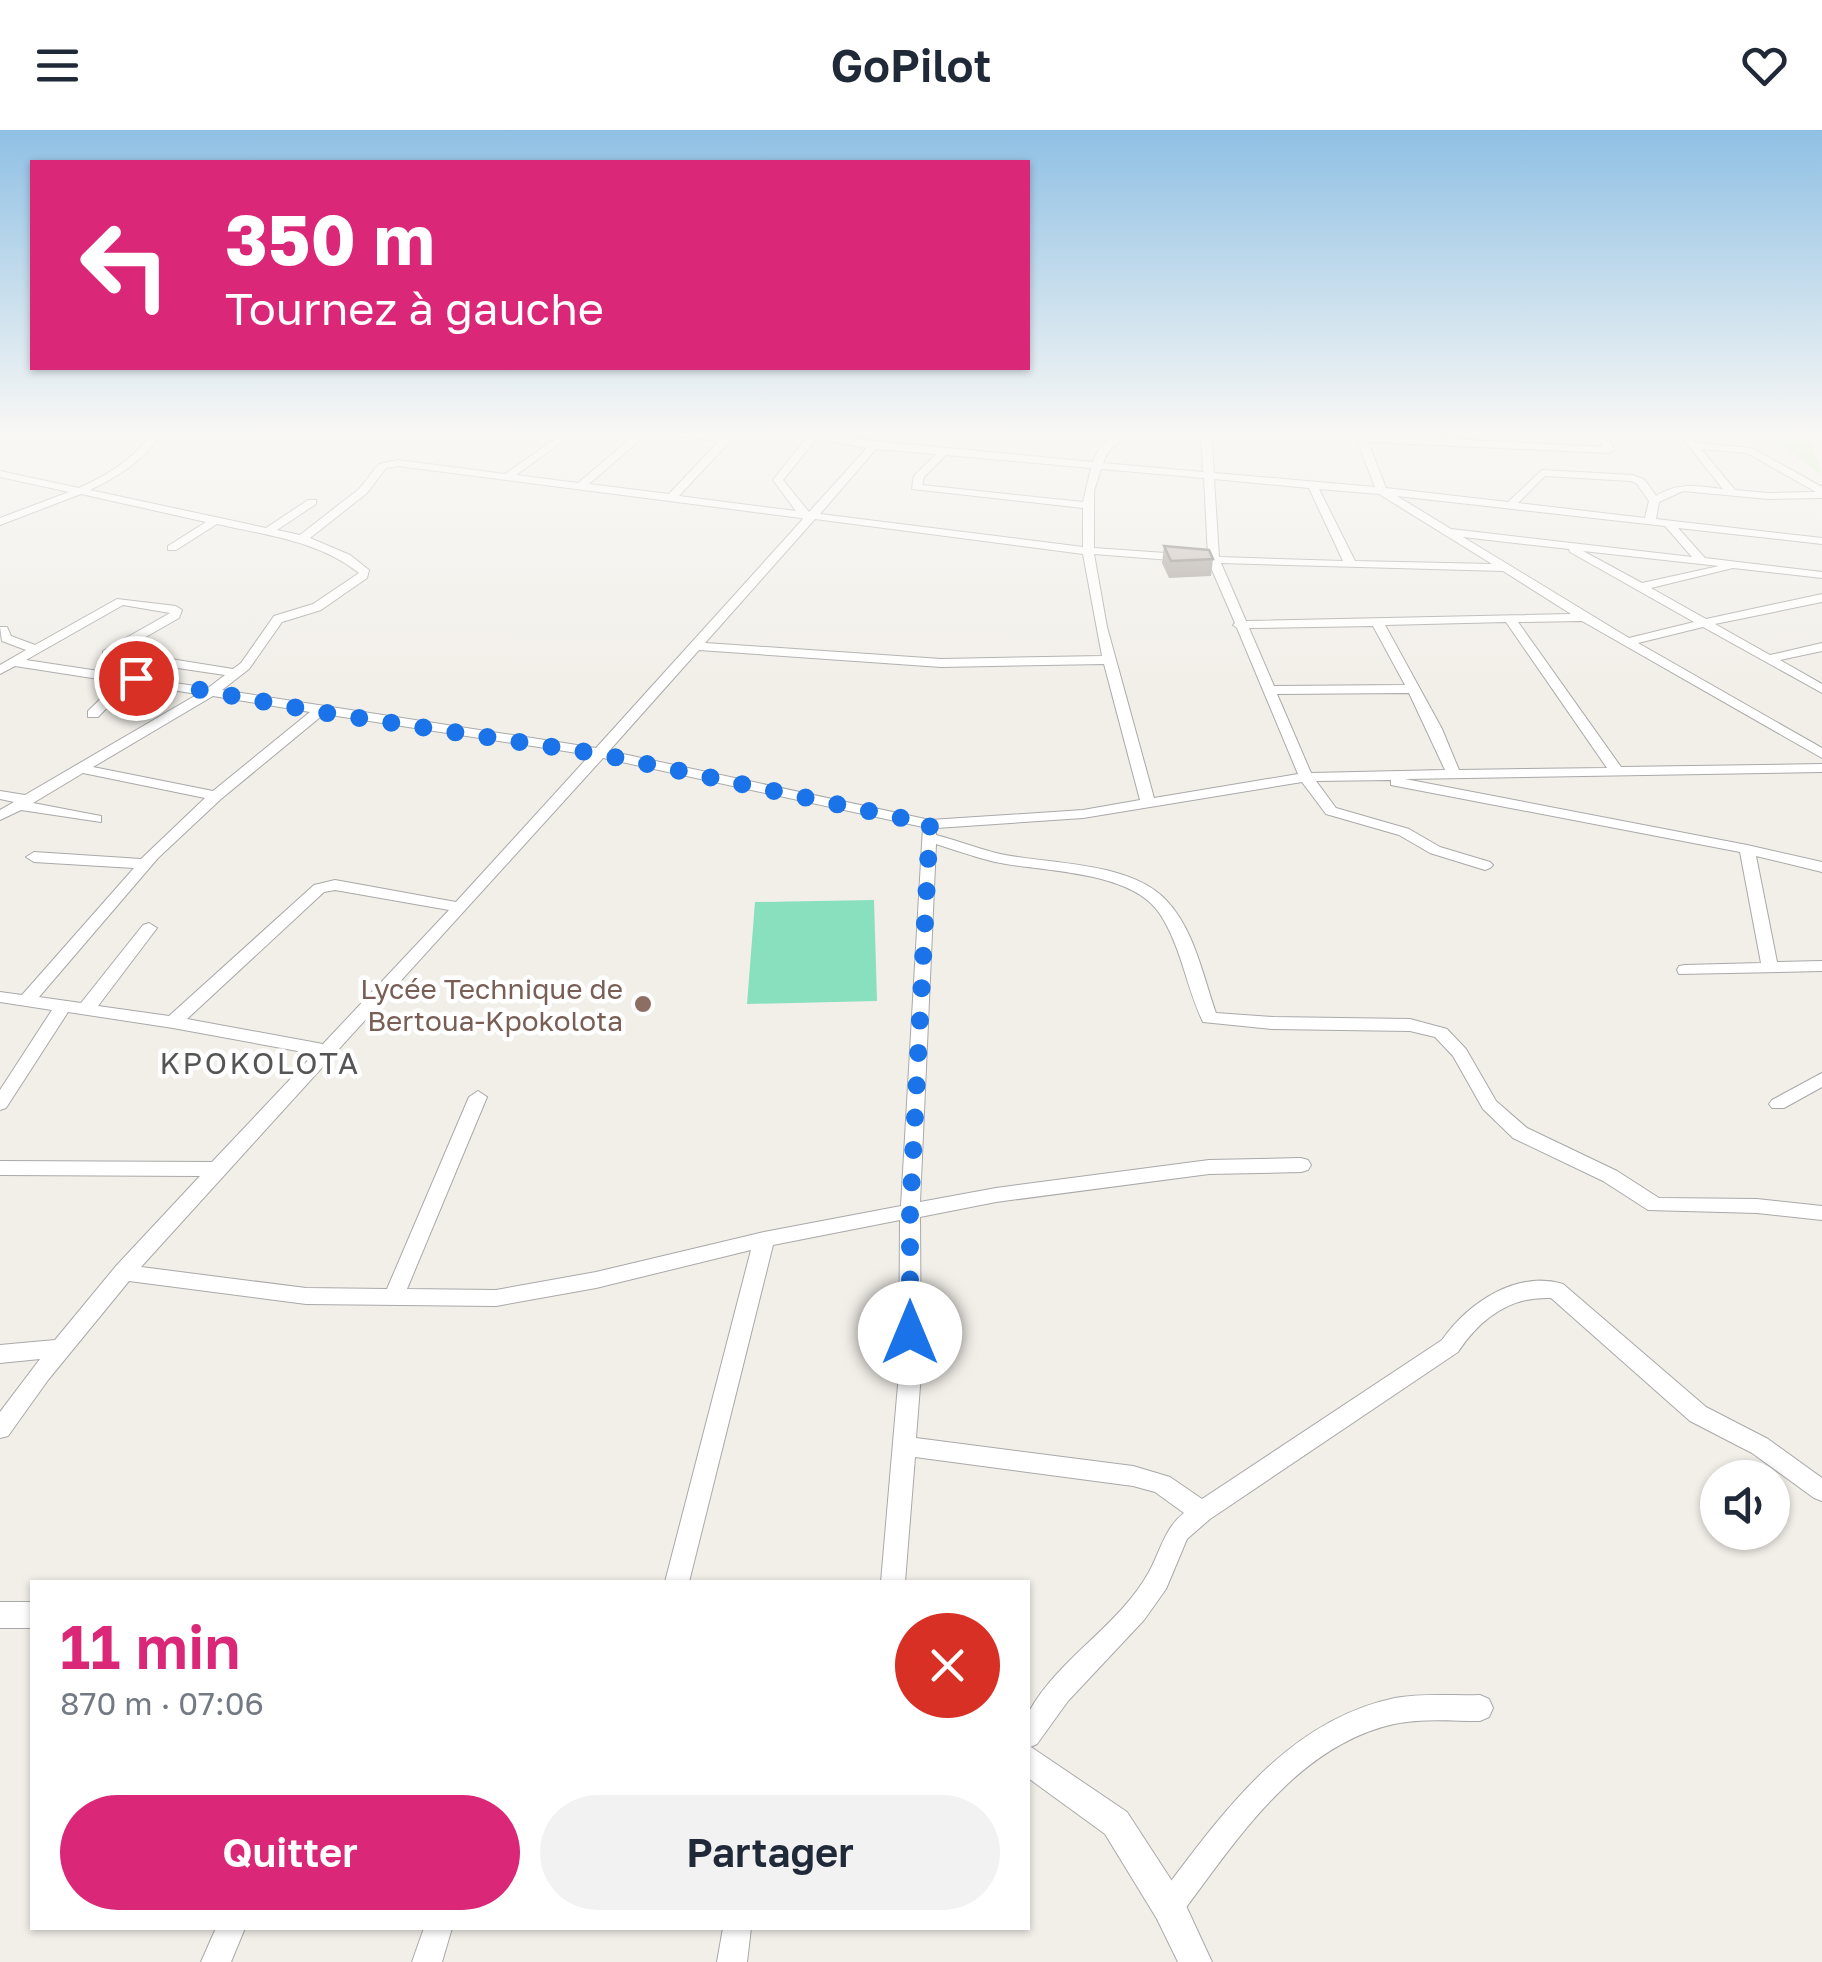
<!DOCTYPE html>
<html lang="fr">
<head>
<meta charset="utf-8">
<style>
  body { margin:0; font-family:"Golos Text",sans-serif; background:#f2f2f3; color:#1f2937; height:100vh; display:flex; flex-direction:column; font-size:38px; white-space:nowrap }
  * { box-sizing:border-box; margin:0 }
  p { font-size:32px; color:#747a83 }
  .icon { flex:none; width:55px; height:55px; fill:none; stroke:currentColor; stroke-width:2; stroke-linecap:round; stroke-linejoin:round }
  .map { position:relative; flex:1; overflow:hidden }
  .side { position:absolute; left:30px; top:1450px; width:1000px; height:350px; display:flex; flex-direction:column; background:#fff; border-radius:0px; box-shadow:0 2px 8px #0004 }
  .side>* { flex:none }
  .banner { position:absolute; left:30px; top:30px; width:1000px; height:210px; border-radius:0px; box-shadow:0 2px 8px #0004; background:#db2777; color:#fff; overflow:hidden }
  .buttons { position:absolute; left:1700px; top:1330px; display:grid; gap:20px }
  .buttons a { display:grid; place-items:center; width:90px; height:90px; border-radius:50%; background:#fff; box-shadow:0 2px 8px #0004; font-size:50px }
  .pin { position:absolute; display:grid; place-items:center; width:85px; height:85px; color:#fff; margin:-42px; border:5px solid #fff; border-radius:50%; box-shadow:0 2px 10px #0007 }
  .me { position:absolute; width:110px; margin:-55px; rotate:0deg; stroke-linejoin:round; filter:drop-shadow(0 0 8px #0008) }
  .turn { display:flex; align-items:center; gap:35px; height:210px; padding:0 30px; font-size:45px }
  .turn .icon { width:130px; height:130px; stroke-width:2.5 }
  .turn b { display:block; font-size:70px; line-height:85px }
  .round { display:grid; place-items:center; flex:none; width:105px; height:105px; border-radius:52px; background:#f2f2f3 }
  .head { display:flex; align-items:center; justify-content:space-between; height:170px; padding:0 30px }
  h1 { font-size:60px; font-weight:600; line-height:75px; color:#db2777 }
  .action { display:flex; gap:20px; margin-top:auto; padding:20px 30px }
  .action a { flex:1; height:115px; border-radius:60px; background:#db2777; color:#fff; font-size:40px; font-weight:600; line-height:115px; text-align:center }
  .action a+a { background:#f2f2f3; color:#1f2937 }
  header { display:flex; justify-content:space-between; align-items:center; height:130px; padding:0 30px; background:#fff; font-size:45px; font-weight:600 }
  .map>svg:first-child { display:block }
  .grass { fill:#cdebb0 }
  .pitch { fill:#88e0be }
  .lines { fill:none; stroke-linecap:round; stroke-linejoin:round }
  .minor-casing { stroke:#a9a9a9; stroke-width:2 }
  .tertiary-casing { stroke:#a9a9a9; stroke-width:2 }
  .minor { fill:#fff; fill-rule:evenodd }
  .tertiary { fill:#fff; fill-rule:evenodd }
  .wall { fill:#aba49e }
  .building { fill:#c7bfb8; stroke:#8b8681; stroke-width:2.5 }
  .route { stroke:#1a73e8; stroke-width:18; stroke-dasharray:0 32.4 }
  .education-dot { fill:#8d6e63; stroke:#fff; stroke-width:4 }
  .labels { text-anchor:middle; dominant-baseline:central; stroke-width:9; stroke-linejoin:round; paint-order:stroke }
  .education-label { font-size:28px; fill:#785e54; stroke:#fff; text-anchor:end }
  .neighbourhood-label { font-size:30px; letter-spacing:2.5px; fill:#555; stroke:#fff }
</style>
</head>
<body>
<header><svg class="icon" aria-label="menu" viewBox="0 0 24 24"><path d="M4 6h16M4 12h16M4 18h16"/></svg>GoPilot<svg class="icon" aria-label="heart" viewBox="0 0 24 24"><path d="M12 20l-8-8c-3-5 5-10 8-4 3-6 11-1 8 4z"/></svg></header>
<div class="map">
<svg width="1822" height="1832" viewBox="0 0 1822 1832">
  <rect width="100%" height="100%" fill="#f2efe9"/>
  <!-- grass -->
  <path class="grass" d="M1766,304H1809L1822,345Z"/>
  <!-- pitch -->
  <path class="pitch" d="M874,770L877,871L747,874L755,772Z"/>
  <g class="lines">
    <!-- minor casing -->
    <g class="minor-casing">
      <path id="minor" d="M2,304H14L0,312Z
        M151,304H161C143,331 119,346 90,360L266,398L308,370H316V374L277,400L300,405L359,359L379,334L398,330L505,344L562,304H573L516,345L578,353L636,304H647L589,354L669,364L719,311L663,304H742L730,311L679,366L796,381L773,350L807,307L801,304L1093,332C1098,317 1110,304 1127,304L1108,322L1103,333L1203,342L1201,304H1211L1214,343L1375,357L1358,313L1360,304L1603,317L1597,304H1607L1614,320L1609,323L1368,312L1386,358L1508,372L1542,340L1633,345L1645,350L1656,366C1678,352 1698,356 1723,359L1679,304H1689L1696,313L1752,318L1822,357V368L1768,369L1683,361L1659,372L1656,389L1822,408V414L1678,398L1705,428L1822,442V448L1733,438L1651,458L1706,489L1822,464V472L1715,494L1770,525L1822,513V521L1780,530L1822,554V563L1703,497L1638,513L1822,618V628L1582,491L1518,492L1621,637L1822,634V642L1405,649L1747,715L1822,732V742L1756,726L1777,832L1822,831V841L1679,844L1677,840L1679,836L1685,835L1761,833L1740,722L1396,656L1391,655V650L1316,651L1336,678L1409,699L1440,717L1490,732L1493,735L1490,738L1485,740L1430,723L1399,705L1326,684L1302,652L1083,688L936,698V705C956,710 976,718 996,723C1046,735 1128,730 1166,770C1194,799 1203,846 1216,883L1273,887L1410,889L1447,899L1466,919L1496,971L1527,998L1617,1041L1659,1068L1757,1069L1822,1076V1090L1757,1083L1648,1080L1603,1051L1513,1008L1483,979L1453,926L1435,907L1410,901L1273,899L1203,892C1186,857 1182,818 1160,784C1132,740 1042,742 995,732C975,727 955,720 936,714L920,1072L996,1058L1209,1030L1301,1028L1308,1030L1311,1035L1308,1040L1301,1042L1209,1044L996,1072L920,1087L921,1243L916,1308L1133,1336L1170,1347L1202,1369L1442,1210C1468,1173 1516,1140 1563,1154L1706,1277L1768,1309L1822,1348V1371L1814,1368L1752,1323L1690,1291L1551,1168C1510,1166 1480,1189 1458,1222L1210,1389L1187,1409L1166,1459L1144,1490L1068,1571L1037,1614L1028,1618C1027,1607 1025,1590 1030,1580C1060,1527 1119,1496 1149,1442C1161,1420 1164,1399 1184,1383L1155,1362L1133,1356L915,1327L905,1452H881L899,1243L900,1090L773,1115L689,1452H665L751,1120L596,1158L496,1176L306,1174L129,1151L48,1250L8,1306L0,1308V1282L40,1229L0,1233V1215L55,1210L116,1136L200,1046L0,1045V1031L212,1032L314,924L173,898L68,882L6,978L0,980V960L52,880L0,872V862L22,865L134,738L34,732L26,727L34,722L141,729L205,668L83,643L33,673L101,686V692L21,680L0,690V680L14,672L0,669V661L25,665L198,564L130,554L98,587H88V581L118,552L15,536L0,544V535L26,520L2,511L0,497H7L11,506L35,515L117,469L176,476L182,480L179,488L121,521L233,539L241,533L274,486L313,474L359,443C319,411 266,405 217,394L176,420H168V416L206,392L81,364L0,395V388L69,362L0,347V341L79,358C107,345 133,330 151,304ZM816,309L867,318L809,382L783,350ZM876,319L936,324L914,346L912,359L1083,378V417L820,384ZM1701,319L1747,323L1816,362L1768,363L1735,360ZM946,325L1091,338L1083,372L922,355L924,347ZM398,336L801,388L803,389L596,618L222,560L249,539L282,492L321,480L367,448L369,440L350,425L310,408L367,363L386,338ZM1101,339L1204,348L1208,426L1094,418V361ZM1545,346L1631,351L1637,354L1649,371L1645,388L1518,373ZM1214,349L1309,358L1343,431L1219,427ZM1319,359L1379,364L1492,434L1355,431ZM1397,366L1665,396L1692,427L1451,399ZM815,389L1083,424L1102,526L941,529L705,513ZM1463,407L1569,419L1570,422L1694,492L1629,508ZM1583,421L1719,436L1642,453ZM1094,424L1209,433L1235,493L1233,495L1237,498L1298,644L1154,668L1107,497ZM1221,433L1503,441L1571,484L1246,491ZM123,475L170,483L103,521V527L225,545L208,558L136,547L130,543L125,545L26,530ZM1506,492L1607,638L1459,640L1442,599L1385,495ZM1373,496L1405,555L1274,556L1249,498ZM699,520L941,537L1104,534L1140,670L1083,680L930,690L609,621ZM1409,563L1445,640L1311,643L1277,564ZM213,566L310,582L213,661L93,637ZM324,584L590,625L456,772L335,750L314,755L169,886L98,876L157,798L149,793L143,795L81,873L39,867L158,728L221,669ZM603,628L923,697L901,1076L764,1102L596,1142L496,1160L407,1159L487,967L478,961L469,967L387,1159L306,1158L141,1137ZM335,760L449,780L323,914L187,889L324,762Z
        M1822,943V957L1784,978H1772L1769,974L1772,970Z
        M1480,1565L1489,1569L1493,1578L1489,1587L1480,1591C1452,1591 1422,1588 1394,1594C1296,1616 1236,1711 1179,1787L1169,1791L1159,1787L1155,1777L1159,1767C1222,1684 1286,1591 1395,1568C1423,1563 1452,1566 1480,1565Z
        M216,1798H245L231,1832H201Z
        M424,1798H452L442,1832H412Z
        M723,1798H751L747,1832H717Z"/>
    </g>
    <!-- tertiary casing -->
    <g class="tertiary-casing">
      <path id="tertiary" d="M0,1472H32V1498H0Z
        M1028,1615L1127,1682L1181,1765L1212,1832H1178L1157,1789L1105,1704L1028,1648Z"/>
    </g>
    <!-- minor -->
    <use href="#minor" class="minor"/>
    <!-- tertiary -->
    <use href="#tertiary" class="tertiary"/>
  </g>
  <!-- wall -->
  <path class="wall" d="M1164,416L1213,429L1211,446L1169,448L1162,433Z"/>
  <!-- building -->
  <path class="building" d="M1164,416L1209,420L1213,429L1171,431Z"/>
  <!-- sky -->
  <linearGradient id="sky" x2="0" y2="1"><stop stop-color="#8fc0e4"/><stop offset="0.54" stop-color="#f9f8f5"/><stop offset="1" stop-color="#f9f8f5" stop-opacity="0"/></linearGradient>
  <rect width="1822" height="561" fill="url(#sky)"/>
  <g class="lines">
    <!-- route -->
    <path class="route" d="M136,548L320,582L600,624L930,694L910,1084V1203"/>
  </g>
  <!-- markers -->
  <circle class="education-dot" cx="643" cy="874" r="10"/>
  <g class="labels">
    <!-- education labels -->
    <g class="education-label">
      <text x="623" y="858">Lycée Technique de<tspan x="623" dy="32">Bertoua-Kpokolota</tspan></text>
    </g>
    <!-- neighbourhood labels -->
    <g class="neighbourhood-label">
      <text x="260" y="933">KPOKOLOTA</text>
    </g>
  </g>
</svg>
<div class="buttons">
<a><svg class="icon" aria-label="sound" viewBox="0 0 24 24"><path d="M4 9h4l5-4v14l-5-4H4zM17 9q2 3 0 6"/></svg></a>
</div>
<div class="pin" style="left:136px;top:548px;background:#d93025"><svg class="icon" aria-label="arrive" viewBox="0 0 24 24"><path d="M6 21V4h12l-3 4 3 4H6"/></svg></div>
<svg class="me" style="left:910px;top:1203px" viewBox="-20 -20 40 40"><circle r="19" fill="#fff"/><path d="M0-13L10 11 0 6-10 11z" fill="#1a73e8"/></svg>
<div class="banner">
<div class="turn"><svg class="icon" aria-label="left" viewBox="0 0 24 24"><path d="M17 20v-9H6M10 6l-5 5 5 5"/></svg><div><b>350 m</b>Tournez à gauche</div></div>
</div>
<section class="side">
<div class="head"><div><h1>11 min</h1><p>870 m · 07:06</p></div><a class="round" style="background:#d93025;color:#fff"><svg class="icon" aria-label="close" viewBox="0 0 24 24"><path d="M6 6l12 12M18 6L6 18"/></svg></a></div>
<div class="action"><a>Quitter</a><a>Partager</a></div>
</section>
</div>
</body>
</html>
